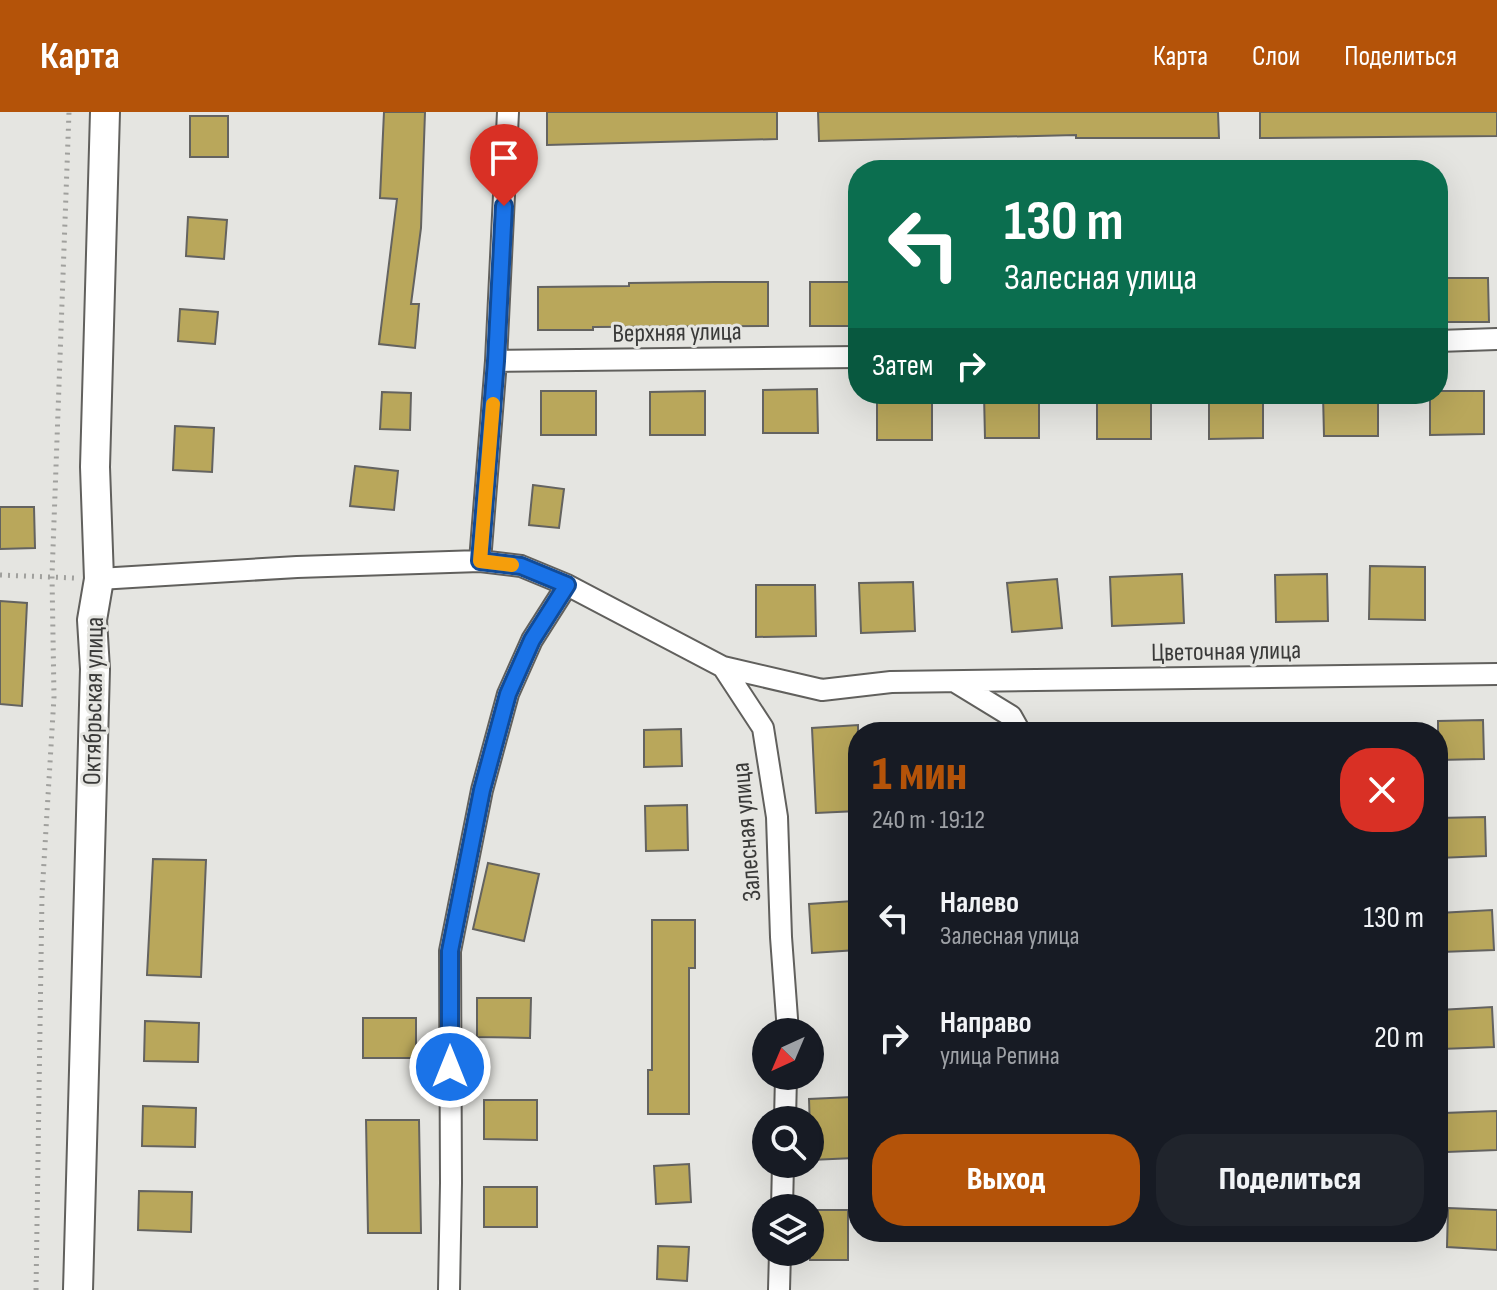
<!DOCTYPE html>
<html lang="ru">
<head>
<meta charset="utf-8">
<style>
  body { margin:0; font-family:"Sofia Sans Condensed",sans-serif; background:#20242c; color:#f1f3f6; height:100vh; display:flex; flex-direction:column; font-size:30px; white-space:nowrap }
  * { box-sizing:border-box; margin:0 }
  p { font-size:26px; color:#9ea1a6 }
  .icon { flex:none; width:44px; height:44px; fill:none; stroke:currentColor; stroke-width:2; stroke-linecap:round; stroke-linejoin:round }
  .map { position:relative; flex:1; overflow:hidden }
  .drawer { position:absolute; left:848px; top:610px; width:600px; height:520px; display:flex; flex-direction:column; background:#171b24; border-radius:32px; box-shadow:0 8px 32px #0002 }
  .drawer>* { flex:none }
  .top-card { position:absolute; left:848px; top:48px; width:600px; height:244px; border-radius:32px; box-shadow:0 8px 32px #0002; background:#0b6e4f; color:#fff; overflow:hidden }
  .needle { width:52px; rotate:224deg }
  .fabs { position:absolute; left:752px; top:906px; display:grid; gap:16px }
  .fabs a { display:grid; place-items:center; width:72px; height:72px; border-radius:50%; background:#171b24; box-shadow:0 8px 32px #0002; font-size:40px }
  .pin { position:absolute; display:grid; place-items:center; width:68px; height:68px; color:#fff; margin:-82px -34px; border-radius:50% 50% 50% 0; rotate:-45deg; box-shadow:0 0 8px #0007 }
  .pin .icon { rotate:45deg }
  .me { position:absolute; width:88px; margin:-44px; rotate:0deg; stroke-linejoin:round; filter:drop-shadow(0 0 6px #0008) }
  .turn { display:flex; align-items:center; gap:28px; height:168px; padding:0 24px; font-size:36px }
  .turn .icon { width:104px; height:104px; stroke-width:2.5 }
  .turn b { display:block; font-size:56px; line-height:68px }
  .then { display:flex; align-items:center; height:76px; padding:0 24px; background:#0003; gap:16px; font-size:30px }
  .round { display:grid; place-items:center; flex:none; width:84px; height:84px; border-radius:32px; background:#20242c }
  .head { display:flex; align-items:center; justify-content:space-between; height:136px; padding:0 24px }
  h1 { font-size:48px; font-weight:800; line-height:60px; color:#b45309 }
  .cta { display:flex; gap:16px; margin-top:auto; padding:16px 24px }
  .cta a { flex:1; height:92px; border-radius:32px; background:#b45309; color:#fff; font-size:32px; font-weight:800; line-height:92px; text-align:center }
  .cta a+a { background:#20242c; color:#f1f3f6 }
  ul { padding:0; list-style:none }
  li { display:flex; align-items:center; gap:24px; height:120px; padding:0 24px }
  li div { flex:1 }
  li b { display:block; font-size:30px }
  li em { font-style:normal }
  header { display:flex; align-items:center; gap:48px; box-sizing:border-box; height:112px; padding:0 40px; background:#b45309; color:#fff }
  header strong { font-size:38px }
  nav { display:flex; gap:44px; margin-inline-start:auto; font-size:28px }
  .map>svg:first-child { display:block }
  .building { fill:#b9a75b; stroke:#646360; stroke-width:2 }
  .lines { fill:none; stroke-linecap:round; stroke-linejoin:round }
  .street-casing { stroke:#61605d; stroke-width:24 }
  .secondary-casing { stroke:#61605d; stroke-width:32 }
  .path { stroke:#a0a09d; stroke-width:5; stroke-dasharray:2 6; stroke-linecap:butt }
  .street { stroke:#fff; stroke-width:20 }
  .secondary { stroke:#fff; stroke-width:28 }
  .route-casing { stroke:#114b97; stroke-width:20 }
  .route { stroke:#1a73e8; stroke-width:14 }
  .slow { stroke:#f59e0b; stroke-width:14 }
  .labels { text-anchor:middle; dominant-baseline:central; stroke-width:6; stroke-linejoin:round; paint-order:stroke }
  .street-label { font-size:26px; fill:#3a3a39; stroke:#e5e5e1 }
</style>
</head>
<body>
<header>
<strong>Карта</strong>
<nav><a>Карта</a><a>Слои</a><a>Поделиться</a></nav>
</header>
<div class="map">
<svg width="1497" height="1178" viewBox="0 0 1497 1178">
  <rect width="100%" height="100%" fill="#e5e5e1"/>
  <!-- building -->
  <path class="building" d="M384,0H425L421,116L411,192H419L415,236L379,232L397,87L380,86Z
    M547,0H777V27L547,33Z
    M818,0H1218L1219,26H1076V23L819,29Z
    M1260,0H1497V24L1260,26Z
    M190,4H228V45H190Z
    M188,105L227,108L224,147L186,144Z
    M1438,166H1488L1489,210H1438Z
    M714,170H768V214L593,215V218H538V175L629,174V171Z
    M810,170H858V214H810Z
    M180,197L218,200L215,232L178,229Z
    M817,277L818,321H763V278Z
    M541,279H596V323H541Z
    M705,279V323H650V280Z
    M1438,279H1484V322L1430,323V282H1438Z
    M382,280L411,281L410,318L380,317Z
    M984,282H1039V326H985Z
    M1323,282H1378V324H1324Z
    M1097,283H1151V327H1097Z
    M1209,283H1263V326L1209,327Z
    M877,284H932V328H877Z
    M175,314L214,316L212,360L173,358Z
    M355,354L398,359L394,398L350,394Z
    M533,373L564,377L559,416L529,413Z
    M0,395H34L35,436L0,437Z
    M1370,454L1425,455V508L1369,507Z
    M1182,462L1184,511L1112,514L1110,465Z
    M1327,462L1328,509L1276,510L1275,463Z
    M1057,467L1062,516L1012,520L1007,471Z
    M913,470L915,519L861,521L859,471Z
    M756,473H815L816,524L756,525Z
    M0,489L27,491L22,594L0,592Z
    M1483,608L1484,647L1438,648V609Z
    M858,613V699L816,701L812,616Z
    M681,617L682,654L644,655V618Z
    M687,693L688,738L646,739L645,694Z
    M1485,705L1486,744L1438,746V706Z
    M153,747L206,748L201,865L147,863Z
    M488,751L539,762L524,829L473,817Z
    M853,789L857,838L812,841L809,792Z
    M1492,798L1494,838L1441,840L1439,801Z
    M652,808H695V856H689V1002H648V958H652Z
    M477,886H531L530,926L477,925Z
    M1492,895L1494,935L1441,937L1439,898Z
    M363,906H416V946H363Z
    M145,909L199,911L198,950L144,949Z
    M852,985L854,1046L811,1048L809,987Z
    M484,988H537V1028L484,1027Z
    M143,994L196,996L195,1035L142,1034Z
    M1497,999V1038L1447,1040L1444,1001Z
    M366,1008H419L421,1121H368Z
    M689,1052L691,1090L656,1092L654,1054Z
    M484,1075H537V1115H484Z
    M139,1079L192,1080L191,1120L138,1118Z
    M1448,1096L1497,1098V1138L1447,1135Z
    M810,1098H848V1148H810Z
    M658,1134L689,1135L687,1169L657,1167Z"/>
  <g class="lines">
    <!-- street casing -->
    <g class="street-casing">
      <path id="street" d="M1438,229L1497,227
        M496,249L858,245
        M480,449L496,249L508,0
        M99,467L297,455L480,449L521,454L567,473L723,555L763,616L777,705L781,825L788,920
        M723,555L822,578L891,570L1497,562
        M957,571L1011,604L1020,620
        M785,1008L786,964
        M782,1096L783,1052
        M449,1178L451,1071L450,839L482,678L508,582L532,528L567,473
        M779,1178L780,1140"/>
    </g>
    <!-- secondary casing -->
    <g class="secondary-casing">
      <path id="secondary" d="M78,1178L95,557L92,508L99,467L95,355L105,0"/>
    </g>
    <!-- path -->
    <path class="path" d="M0,463L75,466
      M36,1178L42,783L54,585L52,464L69,0"/>
    <!-- street -->
    <use href="#street" class="street"/>
    <!-- secondary -->
    <use href="#secondary" class="secondary"/>
  </g>
  <g class="lines">
    <!-- route casing -->
    <g class="route-casing">
      <path id="route" d="M450,955V839L482,678L508,582L532,528L567,473L521,454L480,449L496,249L504,94"/>
    </g>
    <!-- route -->
    <use href="#route" class="route"/>
    <!-- slow -->
    <path class="slow" d="M493,292L480,449L512,453"/>
  </g>
  <g class="labels">
    <!-- street labels -->
    <g class="street-label">
      <text transform="translate(677 221) rotate(-1)">Верхняя улица</text>
      <text transform="translate(1226 540) rotate(-1)">Цветочная улица</text>
      <text transform="translate(94 589) rotate(-89)">Октябрьская улица</text>
      <text transform="translate(747 720) rotate(-95)">Залесная улица</text>
    </g>
  </g>
</svg>
<div class="fabs">
<a><svg class="needle" viewBox="-14 -14 28 28"><path d="M0-13l5 13h-10z" fill="#e53935"/><path d="M0 13l5-13h-10z" fill="#9ea1a6"/></svg></a>
<a><svg class="icon" aria-label="search" viewBox="0 0 24 24"><circle cx="10" cy="10" r="6"/><path d="M15 15l6 6"/></svg></a>
<a><svg class="icon" aria-label="layers" viewBox="0 0 24 24"><path d="M12 4l9 5-9 5-9-5zM3 14l9 5 9-5"/></svg></a>
</div>
<div class="pin" style="left:504px;top:94px;background:#d93025"><svg class="icon" aria-label="arrive" viewBox="0 0 24 24"><path d="M6 21V4h12l-3 4 3 4H6"/></svg></div>
<svg class="me" style="left:450px;top:955px" viewBox="-20 -20 40 40"><circle r="17" fill="#1a73e8" stroke="#fff" stroke-width="3"/><path d="M0-11L8 9 0 5-8 9z" fill="#fff"/></svg>
<div class="top-card">
<div class="turn"><svg class="icon" aria-label="left" viewBox="0 0 24 24"><path d="M17 20v-9H6M10 6l-5 5 5 5"/></svg><div><b>130 m</b>Залесная улица</div></div>
<div class="then">Затем<svg class="icon" aria-label="right" viewBox="0 0 24 24"><path d="M7 20v-9h11M14 6l5 5-5 5"/></svg></div>
</div>
<section class="drawer">
<div class="head"><div><h1>1 мин</h1><p>240 m · 19:12</p></div><a class="round" style="background:#d93025;color:#fff"><svg class="icon" aria-label="close" viewBox="0 0 24 24"><path d="M6 6l12 12M18 6L6 18"/></svg></a></div>
<ul>
<li><svg class="icon" aria-label="left" viewBox="0 0 24 24"><path d="M17 20v-9H6M10 6l-5 5 5 5"/></svg><div><b>Налево</b><p>Залесная улица</p></div><em>130 m</em></li>
<li><svg class="icon" aria-label="right" viewBox="0 0 24 24"><path d="M7 20v-9h11M14 6l5 5-5 5"/></svg><div><b>Направо</b><p>улица Репина</p></div><em>20 m</em></li>
</ul>
<div class="cta"><a>Выход</a><a>Поделиться</a></div>
</section>
</div>
</body>
</html>
